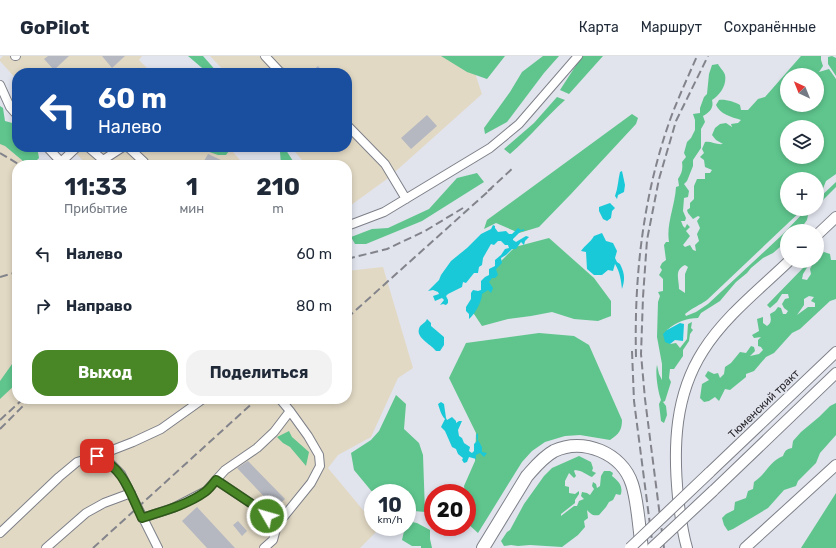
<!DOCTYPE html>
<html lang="ru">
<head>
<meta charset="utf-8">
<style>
  body { margin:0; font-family:Rubik,sans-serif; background:#f2f2f3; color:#1f2937; height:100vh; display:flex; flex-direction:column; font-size:15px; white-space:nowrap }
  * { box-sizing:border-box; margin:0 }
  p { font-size:13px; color:#747a83 }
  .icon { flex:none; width:22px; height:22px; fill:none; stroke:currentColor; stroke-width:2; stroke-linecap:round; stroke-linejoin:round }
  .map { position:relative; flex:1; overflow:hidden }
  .details { position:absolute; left:12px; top:104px; width:340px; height:244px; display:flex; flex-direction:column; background:#fff; border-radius:16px; box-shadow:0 2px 6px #0003 }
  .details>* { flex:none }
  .top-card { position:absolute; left:12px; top:12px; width:340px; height:84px; border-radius:16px; box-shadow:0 2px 6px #0003; background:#1a4fa0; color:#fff; overflow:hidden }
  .needle { width:26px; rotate:317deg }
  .buttons { position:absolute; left:780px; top:12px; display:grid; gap:8px }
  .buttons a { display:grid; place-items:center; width:44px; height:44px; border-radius:50%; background:#fff; box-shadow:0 2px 6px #0003; font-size:20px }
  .speed { position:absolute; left:364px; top:428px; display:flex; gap:8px; font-size:20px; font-weight:700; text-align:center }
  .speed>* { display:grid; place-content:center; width:52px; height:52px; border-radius:50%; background:#fff; box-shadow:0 2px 6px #0003; line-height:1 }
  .speed small { font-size:10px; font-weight:400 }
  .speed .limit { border:6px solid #d22; background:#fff; color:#111 }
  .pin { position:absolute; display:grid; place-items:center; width:34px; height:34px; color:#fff; margin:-17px; border-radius:8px; box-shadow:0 2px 6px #0006 }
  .me { position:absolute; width:44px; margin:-22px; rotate:308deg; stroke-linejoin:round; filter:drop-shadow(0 0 3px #0008) }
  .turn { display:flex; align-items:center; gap:14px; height:84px; padding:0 20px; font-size:18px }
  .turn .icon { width:52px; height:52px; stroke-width:2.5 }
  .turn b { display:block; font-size:28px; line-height:34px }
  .eta { display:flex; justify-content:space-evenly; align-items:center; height:68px; text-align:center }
  .eta b { font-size:24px; font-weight:700; line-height:28px }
  .primary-button { display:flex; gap:8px; margin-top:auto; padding:8px 20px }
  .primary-button a { flex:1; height:46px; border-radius:16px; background:#498626; color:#fff; font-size:16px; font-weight:700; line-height:46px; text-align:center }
  .primary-button a+a { background:#f2f2f3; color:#1f2937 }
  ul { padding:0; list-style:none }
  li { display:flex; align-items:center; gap:12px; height:52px; padding:0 20px }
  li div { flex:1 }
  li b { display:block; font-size:15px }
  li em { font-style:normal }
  header { display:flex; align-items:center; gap:24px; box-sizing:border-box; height:56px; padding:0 20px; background:#fff; border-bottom:1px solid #e0e1e3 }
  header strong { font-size:19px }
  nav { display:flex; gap:22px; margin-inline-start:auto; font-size:14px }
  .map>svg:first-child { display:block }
  .industrial { fill:#e2d9c4 }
  .forest { fill:#5fc58d; fill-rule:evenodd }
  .water { fill:#19c9d8 }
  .building { fill:#b5b8c1 }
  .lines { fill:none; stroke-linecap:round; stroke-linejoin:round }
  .minor-casing { stroke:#7e8089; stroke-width:10 }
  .major-casing { stroke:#7e8089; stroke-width:12 }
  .highway-casing { stroke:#7e8089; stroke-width:14 }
  .minor { stroke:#fff; stroke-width:8 }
  .major { stroke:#fff; stroke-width:10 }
  .highway { stroke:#fff; stroke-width:12 }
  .rail { stroke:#83848b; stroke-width:2; stroke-dasharray:8 4; stroke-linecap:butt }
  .major-bridge-casing { stroke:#7e8089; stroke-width:12; stroke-linecap:butt }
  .major-bridge { stroke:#fff; stroke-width:10 }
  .route-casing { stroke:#2f5719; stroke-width:10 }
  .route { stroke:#498626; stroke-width:7 }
  .labels { text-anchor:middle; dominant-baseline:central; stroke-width:4; stroke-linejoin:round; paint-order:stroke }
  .street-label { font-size:11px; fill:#27272b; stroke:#e1e3ed }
</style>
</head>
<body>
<header>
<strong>GoPilot</strong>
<nav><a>Карта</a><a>Маршрут</a><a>Сохранённые</a></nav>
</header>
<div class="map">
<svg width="836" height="492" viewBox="0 0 836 492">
  <rect width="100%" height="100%" fill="#e1e3ed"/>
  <!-- industrial -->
  <path class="industrial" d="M3,0H142L139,4L152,17H17V24L0,5V3Z
    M210,0H457L471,5L482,38L387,123L347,152V109H306L291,91H347V17H226Z
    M0,68L17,91H21L37,109H17V343H347V215L383,211L413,312L398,322L371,381L338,399L328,412L373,466V471H377L379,473L360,492H0Z
    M70,91H229L244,109H87Z"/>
  <!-- forest -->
  <path class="forest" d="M188,0H203L218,17H208Z
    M441,0H505L487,23L467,16Z
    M543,0H559L544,17L507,66L485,78L484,72L510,36L522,16Z
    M582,0H603L569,38L560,34Z
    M801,0H821V4L823,10L819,16L829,13L836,23V118L826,125L822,135L817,140V123H787V153H803L707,244C700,249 692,252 685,258L686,260L696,256L708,248L782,179L807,153H814L808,159L807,164L799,175H787V185L773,197L763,202L751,212L747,217L736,226L720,245L701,257L698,262C687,262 676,266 667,274L670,288L676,287L680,292L687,283L688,268L692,266L691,272L693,274L690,278L689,285L683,294V300L674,313H670L669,322L671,326L665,345L663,346L666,350L667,359L664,367L661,365L659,348L661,344C658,336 655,317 657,309L659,318L662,324V308L657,281L658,246L660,240L658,236L663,235V223L659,219L662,214L660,211L662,207L666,204L664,189L666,186H669C666,168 675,150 676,131L679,130L678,123C682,117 683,113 682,106L686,101L684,97L687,86L691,82L695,74V64L693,58L700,57V52L704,41L707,38L709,18L712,9L718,8C720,12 724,15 725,19C727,29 720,39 712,44C714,52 710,56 703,60L705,66L701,73V92L693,104V110L687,125L684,128L689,135L688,141L684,142L683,155L686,162L685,165H681L683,170L685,172L687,168L690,171L686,175L690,180L683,189L685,191L690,189L693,194L696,195L695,189L699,185L697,178L700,172L697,165L700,161L698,160L693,163L688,157L687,154L690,152V147L694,143V130L697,123H705V117H710L712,114L705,111L704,104L700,101L704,97L702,93L705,86C711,85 716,89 723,88L716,84L712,79L715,72L720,68L726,67L732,71L731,68L738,67L741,64C731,61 720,58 716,49L719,44C725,43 735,46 740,49L741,54H748L758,43L765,41ZM803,14L806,15L807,19H817V49H787V19H798L794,16ZM787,71H817V101H787ZM685,209L688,211L685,218V237L679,233C679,223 674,214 685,209Z
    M832,0L836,2V20L828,8V1Z
    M557,41L565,44C546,61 530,81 510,98L504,93L534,67Z
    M0,50L3,52L5,65L16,68L17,69V91H37L39,102L33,108L23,105L5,90L0,88Z
    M632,58L638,62L636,68L571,138L539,171L519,177L496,167L484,173L487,164Z
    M203,91H222L229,95L226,99H218L201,93Z
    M277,91H284L293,105L298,109H281L280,96Z
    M477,117L484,126L422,165L366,188H355L351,181L372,173L388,172L429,153L457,122Z
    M836,126V131L817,150V144Z
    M549,182L594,222L611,245V260L598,265L574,263L552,256L531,260L508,263L482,270L472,255L484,228L499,207L515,191Z
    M824,196L830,198L831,204H836V243L830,245L800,273L792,277L774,297L766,301L754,315L746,318V321L730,334L725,333L719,345L715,341L709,345L704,346L700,342L702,328L709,324L705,320L708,315L714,318L718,317L720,322L724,318L725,311L731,307L740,296L746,297L751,290L754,291L755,295L750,300L759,298L763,294L761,291L758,290V284L761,281L754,282L752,279L759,275L757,263L763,261V267L767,270C772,267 771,263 770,258L775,255L778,251L781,252L783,258H786L788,255L784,252L782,248L785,243L789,242L788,238H782L777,246L770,252L767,249L804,211L808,210L803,218L802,223L807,224L811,218L810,213L814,205H817V202ZM809,240L814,241L811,245L815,247V251H808L797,259L804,249V243Z
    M539,277L574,280L589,289L622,364C622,374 619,378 610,384L580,379L565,380L545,386L532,395L522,406L478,477L467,467V437H465L464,430L475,405L476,377L449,322L466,287Z
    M17,301V327L0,343V325Z
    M396,339L406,348L404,373L419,387L423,399L425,456L414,455L407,451V437H373L354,414L351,397L371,384L379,375Z
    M836,347V379L820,397L816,407L798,425L796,430L784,434L768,452L733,473L728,475L724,469L722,462L726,458L734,454L735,446L746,442L748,435L753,433L754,426C766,418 769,406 783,400C785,395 786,393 792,392L793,385L801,376L819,361L830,350Z
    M289,375L292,381L309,396L306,410L290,391L283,387L277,381Z
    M579,400L591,406L593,412L592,415L596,417L592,421C585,418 583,415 575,414L574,415L576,420L574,422L569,417L565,425V430L569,431V437L575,438L579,435V438L575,444V447L561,458V460L574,450H577L579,445L584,443L581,440L582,436L587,437L590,439L594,433L592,430L593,426L596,428L597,432L600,430L601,420L604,415H610L613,417L612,420C618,425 623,429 621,438L620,439L616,438L613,444L609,446L606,451L599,459C592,460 591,458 587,454L588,462L584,465L585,471L578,479L562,491L530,489L518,490L511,489L504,490L501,485L507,476L510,474L524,448L544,420L552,412Z
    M836,437V492H801Z
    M407,465L417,467L430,474V483L432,492H421V490H412L402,484L405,471H407Z"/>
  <!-- water -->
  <path class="water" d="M622,115L625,129L624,136L618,139L617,143L615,140C618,132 618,124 620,116Z
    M610,147L615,152L612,155L611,162L607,165L603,163L599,155V151Z
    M493,169L495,170V172L498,176L506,175L509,178H512L518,172L521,174L524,173V175H521L513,183V184L516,186L526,180L529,181L525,185L524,189L521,186L516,193H512L506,199L501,202L502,207L496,213L498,219L495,222H492L489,226L493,232L491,237L488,234L482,238C482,245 475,258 469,263V258L466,255V251L471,243V237L473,234L478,235L481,234V225L485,221L489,219V213L495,210V204L501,199L505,193L509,192L508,189H505L501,185H498L494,189L491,188L483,202L482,209L479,211L478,217H474L466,227L463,226L462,231L448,238L446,240L448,244V247L446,249L443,248L440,249L444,244L442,242L435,245L433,240L439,238L438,236L433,234L428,235L439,224L441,219L451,205L467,192L481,178L491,173Z
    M602,177L606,185L613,187L617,195L615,202L617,206L620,208C625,218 625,223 622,233C621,224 620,216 615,208L613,215L608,214L602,219H594L587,213L586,196L581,195C585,189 591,186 594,180Z
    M427,263L431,267V270L444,281V289L440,295H436C432,289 416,282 419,273C420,268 425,268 427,263Z
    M680,267L684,268L683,285L675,284L670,288L665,286L663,278L667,274Z
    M441,346L444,348L446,362L447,364L452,361L456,365V367L459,365H462L458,374L459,380L462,382L464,387L470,391L469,395L472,397L474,395V388L477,385L476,379L478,377V384L482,391V396L487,397L484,401L480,397L476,399V403L469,401L467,406L464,407L462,404L463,402L458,398L456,393L452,391L445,375L441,371L445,363C441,359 440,354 438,348Z"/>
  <!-- building -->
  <path class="building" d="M48,0H69L54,14L44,3Z
    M102,0H125L112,12Z
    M318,10L324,17H310Z
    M427,59L437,70L411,93L401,82Z
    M208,98L221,104L219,109H213L204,105Z
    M248,405L285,443L275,452L237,412Z
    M197,451L235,492H207L182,465Z
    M238,465L247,475L242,480L233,469Z"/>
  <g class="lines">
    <!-- minor casing -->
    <g class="minor-casing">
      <path id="minor" d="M15,0H16
        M265,0L280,16L284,17
        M0,29L10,51L17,59
        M347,69L385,108L406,143
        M47,91L64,109
        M88,91L103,104L123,91
        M128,91L144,106
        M61,106L77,91
        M347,170L384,156L490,92L519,68L578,0
        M97,400L133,386L161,373L203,343
        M216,424L258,452L277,469
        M142,462L173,452L206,435L225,414L257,392L274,376L290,355
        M0,477L59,421L77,406L97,400L108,405L121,418L158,492
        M46,492L86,457L104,447L131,437
        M264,492L273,484L277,469L311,427L320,410L319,399L308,380L290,355L280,343"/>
    </g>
    <!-- major casing -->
    <g class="major-casing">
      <path id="major" d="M817,179L836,161
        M709,417L836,296
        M713,435L836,317
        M687,492C682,475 680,458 678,441C673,390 675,339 703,295C725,260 760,233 789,205
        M745,492L836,409"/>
    </g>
    <!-- highway casing -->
    <g class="highway-casing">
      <path id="highway" d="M483,492L527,420C535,411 543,401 554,395C583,381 622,397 632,428C638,446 639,473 642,492"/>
    </g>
    <!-- minor -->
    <use href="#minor" class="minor"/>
    <!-- major -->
    <use href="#major" class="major"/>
    <!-- highway -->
    <use href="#highway" class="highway"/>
    <!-- rail -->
    <path class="rail" d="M0,97L20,109
      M488,135L513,112
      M347,203L387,193L425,175L463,152
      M0,221L17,216
      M347,262L492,132
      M632,295L634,345L653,492
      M636,301C634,220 643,140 670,64C678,42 688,21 697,0
      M0,364L23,343
      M0,373L30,343
      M93,492L257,343
      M664,492L645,343L641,298L643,241L647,184L659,123L676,65L708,0"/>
    <!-- major-bridge casing -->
    <g class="major-bridge-casing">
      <path id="major-bridge" d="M630,492L709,417
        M652,492L713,435"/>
    </g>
    <!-- major-bridge -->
    <use href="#major-bridge" class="major-bridge"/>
  </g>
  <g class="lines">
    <!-- route casing -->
    <g class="route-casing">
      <path id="route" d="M97,400C125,414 129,435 142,462C163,455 187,449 205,436C209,433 213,428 216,424L258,452L267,460"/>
    </g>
    <!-- route -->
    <use href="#route" class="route"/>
  </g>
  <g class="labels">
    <!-- street labels -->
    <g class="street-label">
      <text transform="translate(764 348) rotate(-44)">Тюменский тракт</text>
    </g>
  </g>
</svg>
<div class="buttons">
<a><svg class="needle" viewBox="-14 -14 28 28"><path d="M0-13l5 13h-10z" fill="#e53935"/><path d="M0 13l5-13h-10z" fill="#747a83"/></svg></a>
<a><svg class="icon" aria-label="layers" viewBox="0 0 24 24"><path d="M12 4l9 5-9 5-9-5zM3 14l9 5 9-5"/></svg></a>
<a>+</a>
<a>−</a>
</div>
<div class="speed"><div>10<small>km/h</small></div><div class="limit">20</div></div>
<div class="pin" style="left:97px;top:400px;background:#d93025"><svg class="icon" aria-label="arrive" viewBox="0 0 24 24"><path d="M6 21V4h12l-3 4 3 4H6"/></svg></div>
<svg class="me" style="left:267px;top:460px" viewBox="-20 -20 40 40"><circle r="17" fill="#498626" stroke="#fff" stroke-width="3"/><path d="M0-11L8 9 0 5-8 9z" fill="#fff"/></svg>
<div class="top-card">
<div class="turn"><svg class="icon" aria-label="left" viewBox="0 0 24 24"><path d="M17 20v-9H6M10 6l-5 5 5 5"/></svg><div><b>60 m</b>Налево</div></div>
</div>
<section class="details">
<div class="eta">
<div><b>11:33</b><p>Прибытие</p></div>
<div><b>1</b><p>мин</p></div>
<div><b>210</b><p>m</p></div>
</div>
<ul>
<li><svg class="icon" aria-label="left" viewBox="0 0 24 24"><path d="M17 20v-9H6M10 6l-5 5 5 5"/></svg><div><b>Налево</b></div><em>60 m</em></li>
<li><svg class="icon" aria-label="right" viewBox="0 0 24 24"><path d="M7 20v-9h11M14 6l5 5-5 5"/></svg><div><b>Направо</b></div><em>80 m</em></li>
</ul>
<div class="primary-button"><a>Выход</a><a>Поделиться</a></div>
</section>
</div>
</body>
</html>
